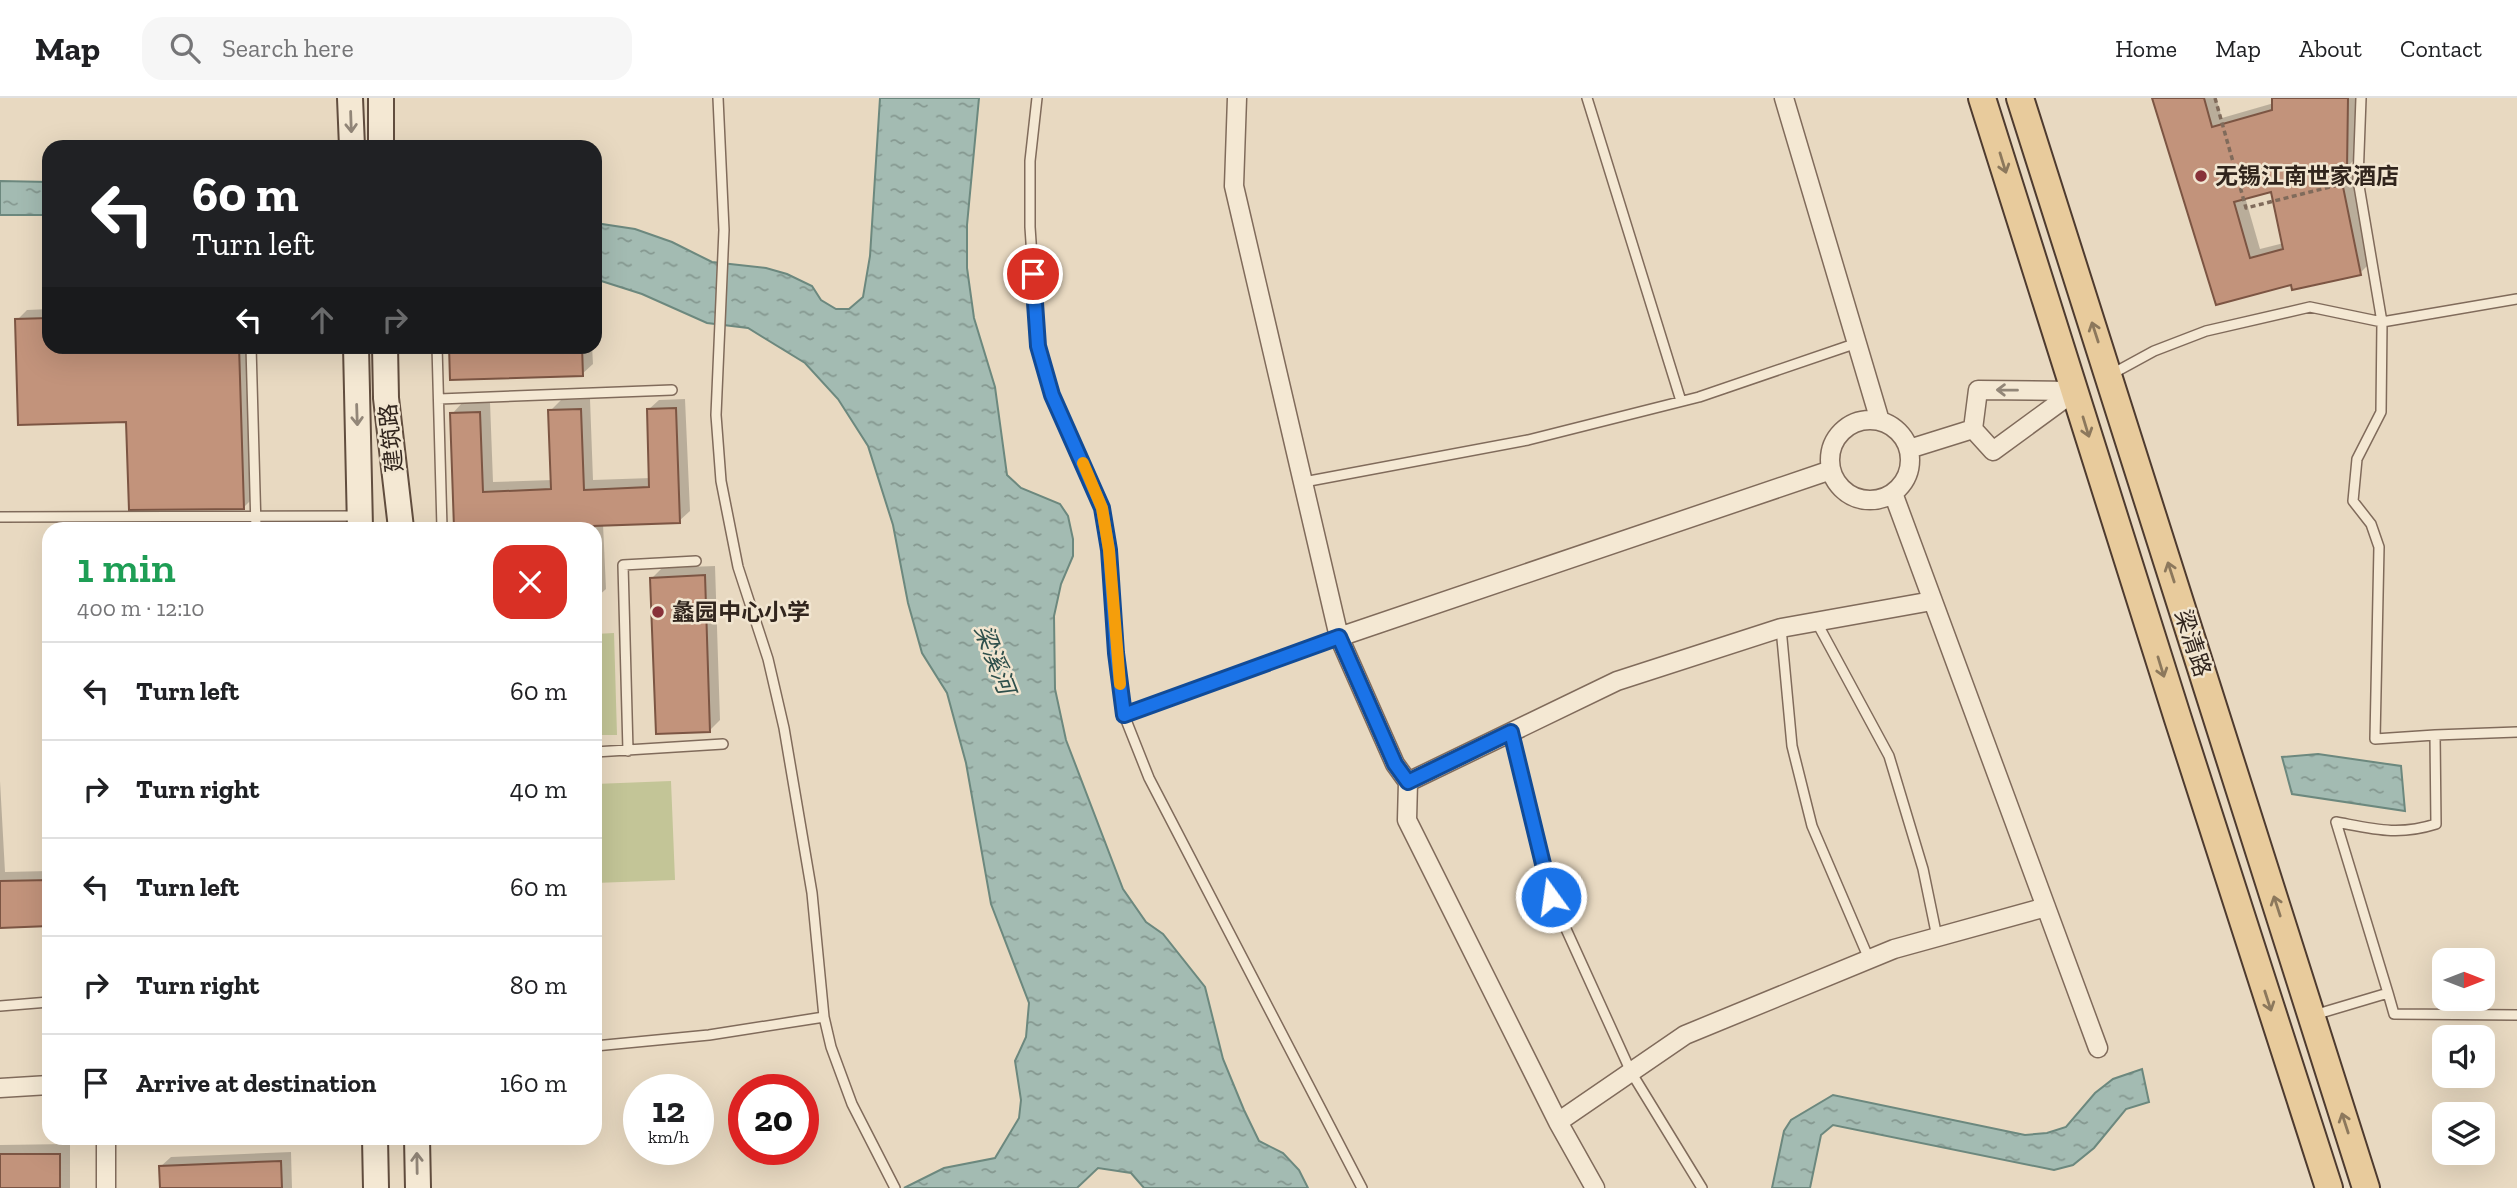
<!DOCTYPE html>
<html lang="en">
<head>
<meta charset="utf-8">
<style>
  body { margin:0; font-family:"Zilla Slab","Noto Sans SC",serif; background:#f6f6f6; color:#202124; height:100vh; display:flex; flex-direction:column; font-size:26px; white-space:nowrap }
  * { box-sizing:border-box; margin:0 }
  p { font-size:23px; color:#757577 }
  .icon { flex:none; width:38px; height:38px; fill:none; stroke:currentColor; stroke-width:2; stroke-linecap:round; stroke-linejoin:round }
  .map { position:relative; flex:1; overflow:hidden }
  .side { position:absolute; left:42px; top:424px; width:560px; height:623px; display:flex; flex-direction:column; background:#fff; border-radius:21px; box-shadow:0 7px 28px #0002 }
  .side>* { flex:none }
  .hud { position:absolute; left:42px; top:42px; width:560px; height:214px; border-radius:21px; box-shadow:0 7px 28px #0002; background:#202124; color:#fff; overflow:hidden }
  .needle { width:46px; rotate:90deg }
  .fabs { position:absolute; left:2432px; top:850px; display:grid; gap:14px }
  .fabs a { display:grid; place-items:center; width:63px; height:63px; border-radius:14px; background:#fff; box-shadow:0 7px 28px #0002; font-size:35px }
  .speed { position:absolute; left:623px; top:976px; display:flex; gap:14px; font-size:35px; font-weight:700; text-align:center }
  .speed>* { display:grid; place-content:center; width:91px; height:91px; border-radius:50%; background:#fff; box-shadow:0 7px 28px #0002; line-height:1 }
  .speed small { font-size:18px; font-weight:400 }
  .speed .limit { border:10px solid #d22; background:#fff; color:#111 }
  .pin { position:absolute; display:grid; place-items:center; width:60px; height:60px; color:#fff; margin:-30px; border:4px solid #fff; border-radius:50%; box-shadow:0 2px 7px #0007 }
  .me { position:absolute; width:77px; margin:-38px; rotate:346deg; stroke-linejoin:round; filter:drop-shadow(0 0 5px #0008) }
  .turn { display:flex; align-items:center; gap:24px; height:147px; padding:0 35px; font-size:32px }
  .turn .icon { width:91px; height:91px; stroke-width:2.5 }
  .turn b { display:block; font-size:49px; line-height:60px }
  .lanes { display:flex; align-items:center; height:66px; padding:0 35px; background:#0003; justify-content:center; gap:35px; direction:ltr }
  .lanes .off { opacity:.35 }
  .round { display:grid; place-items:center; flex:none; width:74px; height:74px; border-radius:21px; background:#f6f6f6 }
  .summary { display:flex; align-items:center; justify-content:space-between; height:119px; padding:0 35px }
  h1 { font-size:42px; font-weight:600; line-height:52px; color:#1e9e55 }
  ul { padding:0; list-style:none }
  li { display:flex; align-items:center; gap:21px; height:98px; padding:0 35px; border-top:2px solid #e0e0e0 }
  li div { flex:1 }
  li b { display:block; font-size:26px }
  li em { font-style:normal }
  header { display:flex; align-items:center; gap:42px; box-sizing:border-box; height:98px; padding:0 35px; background:#fff; border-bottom:2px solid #e0e0e0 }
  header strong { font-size:33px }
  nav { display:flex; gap:38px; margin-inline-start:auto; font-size:24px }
  .search { width:490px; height:63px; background:#f6f6f6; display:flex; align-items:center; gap:18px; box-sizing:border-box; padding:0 24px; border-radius:21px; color:#757577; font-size:26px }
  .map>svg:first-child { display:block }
  .grass { fill:#c3c597 }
  .water { fill:url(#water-ripples); stroke:#6c887e; stroke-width:2 }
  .shadow { fill:#0003; fill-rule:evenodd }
  .building { fill:#c2937b; stroke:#7c5543; stroke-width:2; fill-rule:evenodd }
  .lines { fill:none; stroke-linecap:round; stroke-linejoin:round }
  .lane-casing { stroke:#806b5b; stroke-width:12 }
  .street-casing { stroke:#806b5b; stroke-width:21 }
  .secondary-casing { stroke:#614d3e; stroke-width:28 }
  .primary-casing { stroke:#4e3b2f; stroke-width:30 }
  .path { stroke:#806b5b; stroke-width:3.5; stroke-dasharray:5 3.5; stroke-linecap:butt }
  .lane { stroke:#f4e8d3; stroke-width:9 }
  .street { stroke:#f4e8d3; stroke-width:18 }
  .secondary { stroke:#f4e8d3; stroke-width:24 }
  .primary { stroke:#e8cb9c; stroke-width:26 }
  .oneway { stroke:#928678 }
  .oneway2 { stroke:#8c785c }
  .route-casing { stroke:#114b97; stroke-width:18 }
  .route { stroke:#1a73e8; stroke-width:12 }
  .slow { stroke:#f59e0b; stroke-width:12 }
  .poi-dot { fill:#883139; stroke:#f1e5d0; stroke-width:2.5 }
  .labels { text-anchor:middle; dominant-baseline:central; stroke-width:5; stroke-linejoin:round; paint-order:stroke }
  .poi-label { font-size:23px; font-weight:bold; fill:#31251d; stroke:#f1e5d0; text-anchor:start }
  .street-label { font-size:23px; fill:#31251d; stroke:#f1e5d0 }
  .water-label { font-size:24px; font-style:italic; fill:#2e4f4b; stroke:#f1e5d0 }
</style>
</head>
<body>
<header>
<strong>Map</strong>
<div class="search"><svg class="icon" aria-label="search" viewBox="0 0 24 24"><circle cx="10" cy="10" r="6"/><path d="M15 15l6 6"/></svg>Search here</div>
<nav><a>Home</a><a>Map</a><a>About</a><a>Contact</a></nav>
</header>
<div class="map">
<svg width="2517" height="1090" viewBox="0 0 2517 1090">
  <defs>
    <pattern id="water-ripples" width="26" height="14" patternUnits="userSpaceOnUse" patternTransform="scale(1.75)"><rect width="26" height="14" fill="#a3bbb2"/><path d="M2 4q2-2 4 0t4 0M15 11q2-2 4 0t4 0" fill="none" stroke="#859890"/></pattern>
  </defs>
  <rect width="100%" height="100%" fill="#e8d9c1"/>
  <!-- grass -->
  <path class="grass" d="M614,535L617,637H595V536Z
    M671,683L675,782L595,785V686Z"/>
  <!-- water -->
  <path class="water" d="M880,0H979L967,127V170L974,220L995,289L1007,377L1021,390L1060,406L1068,418L1073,441V458L1061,486L1054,518L1055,591L1066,642L1123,791L1146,824L1163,836L1205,889L1223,961L1244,1012L1259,1043L1283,1055L1299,1072L1308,1090H1144L1131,1075L1098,1070L1077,1090H904L944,1070L995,1060L1019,1020L1021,1002L1015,963L1026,939L1029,905L991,806L966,665L947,595L922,555L908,505L893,427L868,348L838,301L805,265L748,230L707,225L642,196L595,181V125L635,131L672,144L712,164L766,170L787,176L812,188L821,202L836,211H849L863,199L870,158Z
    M0,83L49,84V117H0Z
    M2318,656L2401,668L2405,713L2292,696L2282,659Z
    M2142,971L2149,1004L2126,1011L2094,1050L2073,1067L2054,1072L1833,1027L1821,1037L1810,1090H1772L1784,1033L1791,1022L1833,997L2025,1037L2047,1035L2066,1029L2095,995L2113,981Z"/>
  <!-- shadow -->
  <path class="shadow" d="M2154,0H2216L2222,20L2274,5V0H2358L2356,60L2350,66L2370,165L2360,175L2292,185L2217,205ZM2273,91L2284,145L2260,151L2245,99Z
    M49,211V248H249L254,399L243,410L128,322L17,222L27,212Z
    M450,248H592L593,266L582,276Z
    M590,301L593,382L651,380L648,312L659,302L685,301L690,413L679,423L603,426L606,491L595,501V430H456L452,316L462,305L490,304L493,384L553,382L550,313L561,302Z
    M141,416H254L255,430H131V426Z
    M715,468L720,622L710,632L652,480L662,470Z
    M0,683L5,774L49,773V827L0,828Z
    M70,1046V1090H0V1047Z
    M291,1054L292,1090H161L160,1069L171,1059Z"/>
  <!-- building -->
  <path class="building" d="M2152,0H2204L2212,29L2272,12V0H2348L2347,72L2340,74L2361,177L2292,192L2291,187L2216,207ZM2271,94L2283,151L2250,160L2234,104Z
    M49,220V248H239L244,411L129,412L126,324L18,327L15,221Z
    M449,248H582L583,278L450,282Z
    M676,310L680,425L593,428L594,430H454L450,315L480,314L483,394L551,391L548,312L581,311L584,392L649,389L647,311Z
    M245,425V430H129V426Z
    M705,477L710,634L656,636L650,480Z
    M49,782V828L0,830V783Z
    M0,1056H60V1090H0Z
    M281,1063L282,1090H160L159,1068Z"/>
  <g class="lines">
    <!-- lane casing -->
    <g class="lane-casing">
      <path id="lane" d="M718,0L724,132L716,317L721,383L738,469L768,561L784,630L812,795L824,919L831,949L852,1006L895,1090
        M1037,0L1030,63V129L1038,248L1052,297L1102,410L1109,452L1116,555L1124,617L1149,680L1362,1090
        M1587,0L1681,303
        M251,248L256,430
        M437,248L442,430
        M2110,277L2154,253L2206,233L2310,209L2382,224L2517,201
        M439,301L672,292
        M1304,384L1528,342L1699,299L1857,245
        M0,419L359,418
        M1816,523L1889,658L1923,771L1937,839
        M1781,530L1792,648L1812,728L1869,861
        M1124,617L1339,539
        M1511,634L1551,798L1631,974L1702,1090
        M2435,637L2517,634
        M628,653L623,467L696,463
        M595,654L723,646
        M2388,895L2394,916L2517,917
        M0,908L49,904
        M2314,917L2388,895L2336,724C2374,731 2398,738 2436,726L2435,637L2375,641L2379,449L2371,426L2353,403L2357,361L2381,314L2382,224L2358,82L2361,0
        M595,948L709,937L824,919"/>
    </g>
    <!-- street casing -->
    <g class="street-casing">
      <path id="street" d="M1237,0L1234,88L1339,539L1395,666L1408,684
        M1784,0L1880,323
        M1830 362a40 40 0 1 1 80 0a40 40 0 1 1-80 0Z
        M1973,331L1978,292L2075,293
        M1973,331L1993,353L2075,293
        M1909,351L1973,331
        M1893,395L2098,950
        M1339,539L1831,372
        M0,990L49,987
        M1558,1024L1685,937L1894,851L2046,809
        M106,1040V1090
        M1595,1090L1558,1024L1407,722L1408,684L1617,583L1781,530L1932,503"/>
    </g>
    <!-- secondary casing -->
    <g class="secondary-casing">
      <path id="secondary" d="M350,0L352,49
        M381,0V49
        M356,248L360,430
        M385,248L386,300L401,430
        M375,1040L376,1090
        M417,1040L418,1090"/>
    </g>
    <!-- primary casing -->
    <g class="primary-casing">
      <path id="primary" d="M1982,0L2178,621L2329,1090
        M2020,0L2366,1090"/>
    </g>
    <!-- path -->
    <path class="path" d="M2215,0L2246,110L2346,85"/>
    <!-- lane -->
    <use href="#lane" class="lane"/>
    <!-- street -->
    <use href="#street" class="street"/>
    <!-- secondary -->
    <use href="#secondary" class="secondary"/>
    <!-- primary -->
    <use href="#primary" class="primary"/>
  </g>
  <!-- one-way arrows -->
  <defs><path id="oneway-shaft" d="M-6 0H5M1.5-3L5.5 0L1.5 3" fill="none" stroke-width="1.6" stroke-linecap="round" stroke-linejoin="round" transform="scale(1.75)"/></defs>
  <g class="oneway">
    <use href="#oneway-shaft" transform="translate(351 24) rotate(88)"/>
    <use href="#oneway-shaft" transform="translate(2007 292) rotate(-179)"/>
    <use href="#oneway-shaft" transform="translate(357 317) rotate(88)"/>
    <use href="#oneway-shaft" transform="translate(417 1065) rotate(-91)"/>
  </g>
  <g class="oneway2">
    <use href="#oneway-shaft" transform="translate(2003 65) rotate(73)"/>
    <use href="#oneway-shaft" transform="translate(2095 234) rotate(-108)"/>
    <use href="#oneway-shaft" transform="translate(2086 329) rotate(73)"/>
    <use href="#oneway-shaft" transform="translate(2171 474) rotate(-108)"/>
    <use href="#oneway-shaft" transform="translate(2161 569) rotate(73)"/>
    <use href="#oneway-shaft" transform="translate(2277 808) rotate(-108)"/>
    <use href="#oneway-shaft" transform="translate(2268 903) rotate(72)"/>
    <use href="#oneway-shaft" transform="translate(2345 1025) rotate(-108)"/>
  </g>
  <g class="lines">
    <!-- route casing -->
    <g class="route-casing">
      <path id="route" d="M1033,176L1038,248L1052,297L1102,410L1109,452L1116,555L1124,617L1339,539L1395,666L1408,684L1511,634L1551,799"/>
    </g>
    <!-- route -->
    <use href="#route" class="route"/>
    <!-- slow -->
    <path class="slow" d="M1083,365L1102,410L1109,452L1120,586"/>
  </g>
  <!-- markers -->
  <g class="poi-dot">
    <circle cx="2201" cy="78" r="7"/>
    <circle cx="658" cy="514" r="7"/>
  </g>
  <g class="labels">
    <!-- poi labels -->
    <g class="poi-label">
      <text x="2215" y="78">无锡江南世家酒店</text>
      <text x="672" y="514">蠡园中心小学</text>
    </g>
    <!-- street labels -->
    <g class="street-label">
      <text transform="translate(391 340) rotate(-96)">建筑路</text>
      <text transform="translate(2193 545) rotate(72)">梁清路</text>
    </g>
    <!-- water labels -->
    <g class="water-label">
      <text transform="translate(995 561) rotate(69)">梁溪河</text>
    </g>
  </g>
</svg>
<div class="fabs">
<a><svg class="needle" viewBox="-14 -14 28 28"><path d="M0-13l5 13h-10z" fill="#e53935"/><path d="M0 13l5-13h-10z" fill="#757577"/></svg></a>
<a><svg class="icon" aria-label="sound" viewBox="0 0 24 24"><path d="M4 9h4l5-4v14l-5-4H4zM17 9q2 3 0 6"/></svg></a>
<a><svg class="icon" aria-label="layers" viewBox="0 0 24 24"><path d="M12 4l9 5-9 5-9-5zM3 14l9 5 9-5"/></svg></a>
</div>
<div class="speed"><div>12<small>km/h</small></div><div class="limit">20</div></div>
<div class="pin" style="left:1033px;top:176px;background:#d93025"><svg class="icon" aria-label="arrive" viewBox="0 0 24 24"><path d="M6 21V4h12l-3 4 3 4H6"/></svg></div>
<svg class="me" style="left:1551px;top:799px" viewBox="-20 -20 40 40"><circle r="17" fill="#1a73e8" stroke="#fff" stroke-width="3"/><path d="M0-11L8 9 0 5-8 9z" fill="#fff"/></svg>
<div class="hud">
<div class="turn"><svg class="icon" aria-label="left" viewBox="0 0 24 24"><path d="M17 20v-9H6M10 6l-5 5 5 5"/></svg><div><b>60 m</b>Turn left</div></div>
<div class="lanes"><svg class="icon" aria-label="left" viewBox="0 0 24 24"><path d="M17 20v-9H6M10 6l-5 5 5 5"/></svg><svg class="icon off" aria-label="ahead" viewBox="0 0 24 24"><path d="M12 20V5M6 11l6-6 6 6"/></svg><svg class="icon off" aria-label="right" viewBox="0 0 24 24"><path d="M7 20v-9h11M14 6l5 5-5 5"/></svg></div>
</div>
<section class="side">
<div class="summary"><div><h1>1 min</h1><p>400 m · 12:10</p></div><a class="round" style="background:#d93025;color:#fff"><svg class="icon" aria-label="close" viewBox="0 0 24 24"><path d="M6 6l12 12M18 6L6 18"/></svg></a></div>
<ul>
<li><svg class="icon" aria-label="left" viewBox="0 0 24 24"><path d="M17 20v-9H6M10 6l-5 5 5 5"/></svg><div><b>Turn left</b></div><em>60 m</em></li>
<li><svg class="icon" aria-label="right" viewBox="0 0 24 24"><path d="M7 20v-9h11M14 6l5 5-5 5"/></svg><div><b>Turn right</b></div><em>40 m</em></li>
<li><svg class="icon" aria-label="left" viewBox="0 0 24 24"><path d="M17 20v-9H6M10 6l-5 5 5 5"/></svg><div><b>Turn left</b></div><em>60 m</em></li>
<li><svg class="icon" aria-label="right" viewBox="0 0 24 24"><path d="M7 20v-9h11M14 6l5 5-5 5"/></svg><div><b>Turn right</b></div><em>80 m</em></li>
<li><svg class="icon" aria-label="arrive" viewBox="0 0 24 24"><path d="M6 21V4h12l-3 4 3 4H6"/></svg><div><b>Arrive at destination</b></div><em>160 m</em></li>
</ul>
</section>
</div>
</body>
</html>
